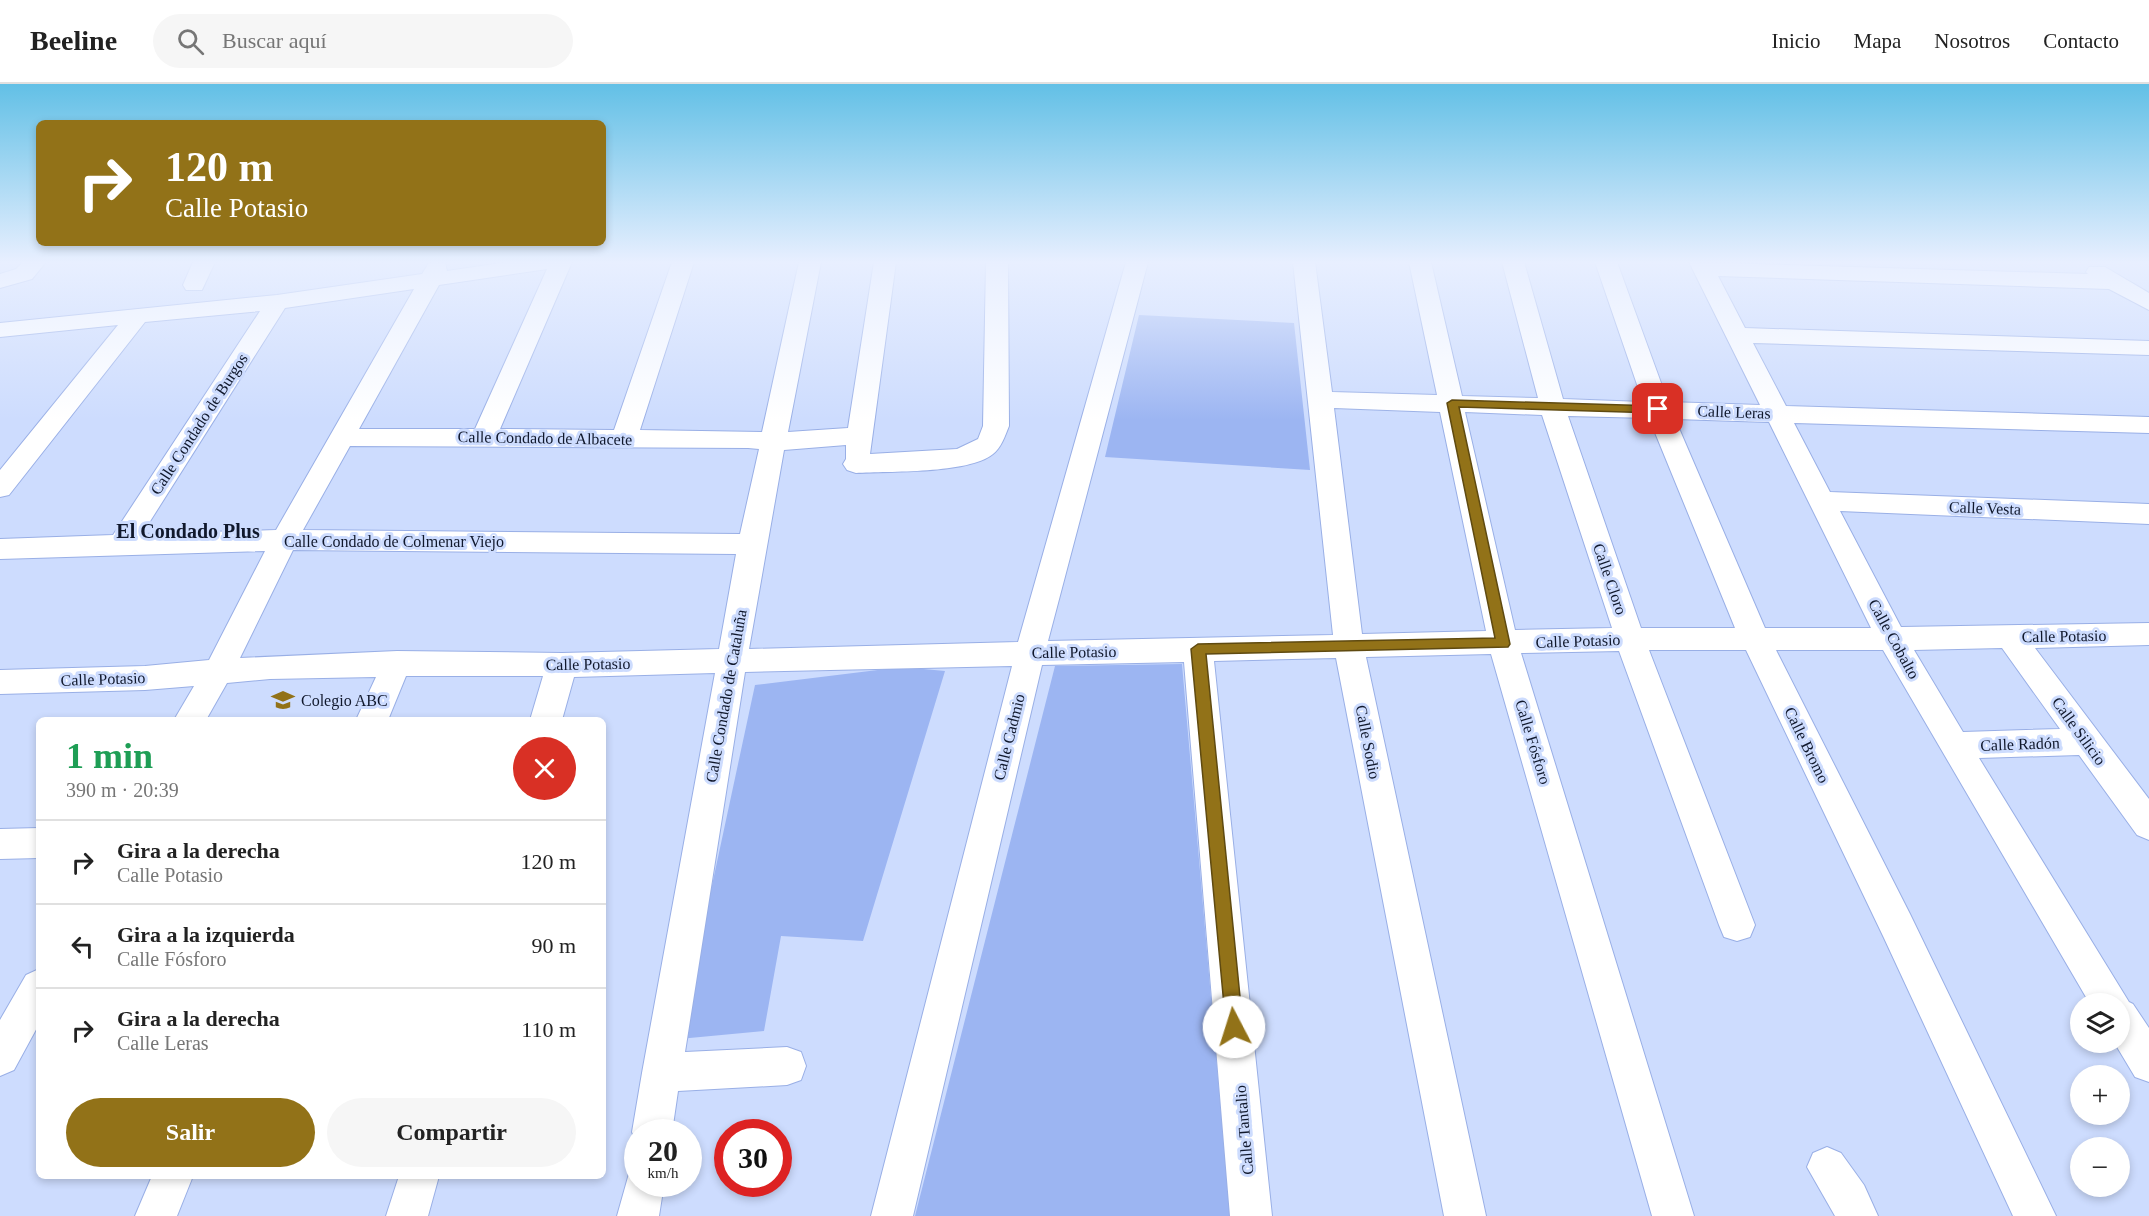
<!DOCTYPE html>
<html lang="es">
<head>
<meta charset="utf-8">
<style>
  body { margin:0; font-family:Georgia,serif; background:#f6f6f6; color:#222; height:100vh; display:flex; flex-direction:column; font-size:22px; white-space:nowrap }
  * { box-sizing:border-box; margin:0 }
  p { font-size:20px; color:#767676 }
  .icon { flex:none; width:33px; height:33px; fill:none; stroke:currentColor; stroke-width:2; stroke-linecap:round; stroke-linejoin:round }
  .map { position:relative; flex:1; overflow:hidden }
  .panel { position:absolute; left:36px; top:633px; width:570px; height:462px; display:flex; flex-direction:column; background:#fff; border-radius:9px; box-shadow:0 3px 9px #0003 }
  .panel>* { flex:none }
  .top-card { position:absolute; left:36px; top:36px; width:570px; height:126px; border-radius:9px; box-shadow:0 3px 9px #0003; background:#927218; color:#fff; overflow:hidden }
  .tools { position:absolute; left:2070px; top:909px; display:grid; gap:12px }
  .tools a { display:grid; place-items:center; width:60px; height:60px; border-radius:50%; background:#fff; box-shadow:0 3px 9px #0003; font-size:30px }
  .speed { position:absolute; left:624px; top:1035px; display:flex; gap:12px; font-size:30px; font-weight:700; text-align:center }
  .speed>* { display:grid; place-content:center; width:78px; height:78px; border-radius:50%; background:#fff; box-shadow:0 3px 9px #0003; line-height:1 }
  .speed small { font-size:15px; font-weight:400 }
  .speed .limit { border:9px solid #d22; background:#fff; color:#111 }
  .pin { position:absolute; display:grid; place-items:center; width:51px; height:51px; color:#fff; margin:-26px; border-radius:12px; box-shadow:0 3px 9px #0006 }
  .me { position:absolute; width:66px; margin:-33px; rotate:355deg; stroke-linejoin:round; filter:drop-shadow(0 0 4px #0008) }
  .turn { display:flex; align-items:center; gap:21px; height:126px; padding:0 30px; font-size:27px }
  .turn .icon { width:78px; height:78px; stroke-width:2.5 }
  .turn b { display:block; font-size:42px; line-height:51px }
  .round { display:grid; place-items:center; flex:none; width:63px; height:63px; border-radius:32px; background:#f6f6f6 }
  .summary { display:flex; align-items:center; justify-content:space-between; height:102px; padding:0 30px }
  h1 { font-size:36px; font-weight:700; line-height:45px; color:#1e9e55 }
  .primary-button { display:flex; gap:12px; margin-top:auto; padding:12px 30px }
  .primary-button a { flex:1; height:69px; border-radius:36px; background:#927218; color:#fff; font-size:24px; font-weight:700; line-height:69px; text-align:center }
  .primary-button a+a { background:#f6f6f6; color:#222 }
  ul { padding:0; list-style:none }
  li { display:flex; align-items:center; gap:18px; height:84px; padding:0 30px; border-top:2px solid #e0e0e0 }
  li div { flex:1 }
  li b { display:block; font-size:22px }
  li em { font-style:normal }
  header { display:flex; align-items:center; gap:36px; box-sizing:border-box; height:84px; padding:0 30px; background:#fff; border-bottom:2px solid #e0e0e0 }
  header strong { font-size:28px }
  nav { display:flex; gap:33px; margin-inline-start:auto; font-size:21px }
  .search { width:420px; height:54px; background:#f6f6f6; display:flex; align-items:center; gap:15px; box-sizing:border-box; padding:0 21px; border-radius:33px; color:#767676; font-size:22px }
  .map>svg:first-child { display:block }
  .green { fill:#9cb5f2 }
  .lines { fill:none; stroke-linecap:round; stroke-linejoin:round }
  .minor-casing { stroke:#99afe6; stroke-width:2 }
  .minor { fill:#fff; fill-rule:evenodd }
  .route { fill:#927218; stroke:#5f4a10; stroke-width:1.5 }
  .labels { text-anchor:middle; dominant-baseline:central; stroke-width:6; stroke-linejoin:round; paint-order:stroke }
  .street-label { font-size:16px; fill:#10182c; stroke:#cddcfe }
  .poi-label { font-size:16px; fill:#10182c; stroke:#cddcfe; text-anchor:start }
  .quarter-label { font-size:20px; font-weight:bold; fill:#10182c; stroke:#cddcfe }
</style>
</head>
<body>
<header>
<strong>Beeline</strong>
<div class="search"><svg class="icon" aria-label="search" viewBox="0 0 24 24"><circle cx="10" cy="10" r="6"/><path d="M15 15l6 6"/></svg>Buscar aquí</div>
<nav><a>Inicio</a><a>Mapa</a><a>Nosotros</a><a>Contacto</a></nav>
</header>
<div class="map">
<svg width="2149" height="1132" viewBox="0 0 2149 1132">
  <rect width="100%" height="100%" fill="#cddcfe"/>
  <!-- green -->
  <path class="green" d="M1139,231L1294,239L1310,386L1105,373Z
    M1182,580L1230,1132H915L1055,582Z
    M902,583L945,587L863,857L781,852L764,947L679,955L755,601Z"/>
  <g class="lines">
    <!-- minor casing -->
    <g class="minor-casing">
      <path id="minor" d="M23,178H46L32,195L0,204V190L16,185Z
        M193,178H215L202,206H186L183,201Z
        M436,178L445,179L447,187L508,178H572L500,345L614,346L672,178H694L640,346L762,348L799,178H821L788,348L848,344L874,178H896L870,370L957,365L978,355L983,342L986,178H1008L1009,342C1005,352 1001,364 993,370C969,390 888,387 856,389L847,386L843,380L846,375V361L784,366L749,565L1018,558L1126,178H1148L1048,557L1333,551L1293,178H1315L1332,308L1437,311L1409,178H1431L1462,312L1538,314L1502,178H1524L1563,315L1643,318L1595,178H1617L1668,318L1760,321L1689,178L2088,190L2086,188L2089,183H2105L2149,209V226L2109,205L1718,192L1745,244L2149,257V271L1753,259L1786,322L2149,333V349L1794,339L1830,408L2149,420V440L1840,427L1901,543L2149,539V561L2035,564L2149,715V756L2137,751L2079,671L1979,674L2129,918L2133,920L2149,944V998L2135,993L2114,958H2120V920H2090L1883,566H1776L1910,830L2056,1132H2013L1884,854L1746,566H1649L1755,841L1750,853L1737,857L1724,853L1719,841L1619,567L1521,569L1694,1132H1652L1491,570L1366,573L1486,1132H1444L1336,574L1214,577L1272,1132H1230L1184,578L1042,581L913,1132H871L1012,582L745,588L685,968L787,963L801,968L806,982L801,996L787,1001L678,1007L672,1048H638V1061L632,1048L642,989L715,589L574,593L562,636H530L543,592H406L388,636H356L376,593L270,595L227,599L206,636H174L194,602L145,606L0,610V586L145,582L209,576L265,467L0,475V455L113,451L260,227L145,238L9,411L0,413V386L118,241L0,253V239L277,211L422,190L429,179ZM547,185L475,345H359L439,201ZM414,205L276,446L142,450L285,224ZM1334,324L1440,328L1486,547L1362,550ZM1465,328L1542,331L1612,544L1515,546ZM1568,332L1649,334L1735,544H1641ZM1675,335L1769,338L1871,544H1765ZM350,362L748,364L759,365L740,450L303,446ZM293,466L736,470L719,565L562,569L397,567L240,574ZM2002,564L2060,645L1963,648L1914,566Z
        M39,744V774L0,775V745Z
        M39,885V940L14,986L0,992V936L26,891Z
        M1827,1063L1841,1069L1864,1101L1878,1132H1835L1807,1083L1813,1069Z
        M638,1082V1100H664L659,1132H617L630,1086Z
        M152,1092H193L177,1132H135Z
        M399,1092H439L428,1132H386Z"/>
    </g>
    <!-- minor -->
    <use href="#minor" class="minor"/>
  </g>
  <!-- sky -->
  <linearGradient id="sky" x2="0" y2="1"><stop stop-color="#62c0e6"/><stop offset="0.53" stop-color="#e8efff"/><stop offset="1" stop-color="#e8efff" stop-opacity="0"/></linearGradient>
  <rect width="2149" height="336" fill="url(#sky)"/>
  <!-- route -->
  <path class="route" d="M1452,316L1658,322L1664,325L1658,329L1459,323L1510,560L1508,563L1206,570L1243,943L1241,949L1234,952L1228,949L1226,943L1191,565L1198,560L1495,554L1447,319Z"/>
  <!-- icons -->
  <defs>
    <g id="school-bare" transform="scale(1.8)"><path d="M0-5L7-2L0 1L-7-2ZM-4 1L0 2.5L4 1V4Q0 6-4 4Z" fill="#927218" stroke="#cddcfe" stroke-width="2.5" paint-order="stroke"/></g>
  </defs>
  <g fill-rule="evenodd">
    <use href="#school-bare" x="283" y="616"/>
  </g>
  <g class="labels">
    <!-- street labels -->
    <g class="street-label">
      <text transform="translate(1734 328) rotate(2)">Calle Leras</text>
      <text transform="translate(199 340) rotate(-57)">Calle Condado de Burgos</text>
      <text transform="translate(545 354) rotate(1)">Calle Condado de Albacete</text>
      <text transform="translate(1985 424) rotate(2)">Calle Vesta</text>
      <text x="394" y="457">Calle Condado de Colmenar Viejo</text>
      <text transform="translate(1610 495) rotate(71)">Calle Cloro</text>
      <text transform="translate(2064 552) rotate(-1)">Calle Potasio</text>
      <text transform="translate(1894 555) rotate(61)">Calle Cobalto</text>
      <text transform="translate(1578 557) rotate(-2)">Calle Potasio</text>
      <text transform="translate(1074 568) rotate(-1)">Calle Potasio</text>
      <text transform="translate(588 580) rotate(-1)">Calle Potasio</text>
      <text transform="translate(103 595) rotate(-2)">Calle Potasio</text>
      <text transform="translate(726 612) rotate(-80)">Calle Condado de Cataluña</text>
      <text transform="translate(2079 647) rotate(54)">Calle Silicio</text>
      <text transform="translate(1009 653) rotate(-76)">Calle Cadmio</text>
      <text transform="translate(1368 658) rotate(79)">Calle Sodio</text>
      <text transform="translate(1533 658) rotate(73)">Calle Fósforo</text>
      <text transform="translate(2020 660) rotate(-2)">Calle Radón</text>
      <text transform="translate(1807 661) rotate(64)">Calle Bromo</text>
      <text transform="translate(1244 1046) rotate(-95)">Calle Tantalio</text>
    </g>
    <!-- poi labels -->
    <g class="poi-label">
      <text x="301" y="616">Colegio ABC</text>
    </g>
    <!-- quarter labels -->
    <g class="quarter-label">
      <text x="188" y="447">El Condado Plus</text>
    </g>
  </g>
</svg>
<div class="tools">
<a><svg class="icon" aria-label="layers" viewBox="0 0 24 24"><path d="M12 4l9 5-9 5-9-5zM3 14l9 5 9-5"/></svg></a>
<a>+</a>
<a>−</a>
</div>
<div class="speed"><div>20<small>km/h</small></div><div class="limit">30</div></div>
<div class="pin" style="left:1658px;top:325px;background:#d93025"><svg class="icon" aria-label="arrive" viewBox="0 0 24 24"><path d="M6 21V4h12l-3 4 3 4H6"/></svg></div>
<svg class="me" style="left:1234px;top:943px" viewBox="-20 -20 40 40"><circle r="19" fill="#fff"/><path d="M0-13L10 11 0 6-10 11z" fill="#927218"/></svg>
<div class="top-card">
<div class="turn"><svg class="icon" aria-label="right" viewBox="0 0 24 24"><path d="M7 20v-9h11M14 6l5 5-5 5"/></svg><div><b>120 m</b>Calle Potasio</div></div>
</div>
<section class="panel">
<div class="summary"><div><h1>1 min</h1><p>390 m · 20:39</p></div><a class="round" style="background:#d93025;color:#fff"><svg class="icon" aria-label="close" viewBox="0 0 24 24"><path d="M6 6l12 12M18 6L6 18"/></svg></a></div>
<ul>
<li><svg class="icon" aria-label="right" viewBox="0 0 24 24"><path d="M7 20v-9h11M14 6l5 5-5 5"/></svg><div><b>Gira a la derecha</b><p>Calle Potasio</p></div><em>120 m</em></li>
<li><svg class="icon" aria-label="left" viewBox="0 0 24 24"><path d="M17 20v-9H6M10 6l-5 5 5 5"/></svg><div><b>Gira a la izquierda</b><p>Calle Fósforo</p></div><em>90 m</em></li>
<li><svg class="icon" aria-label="right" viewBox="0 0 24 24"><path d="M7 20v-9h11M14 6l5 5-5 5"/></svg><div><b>Gira a la derecha</b><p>Calle Leras</p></div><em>110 m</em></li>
</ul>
<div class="primary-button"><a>Salir</a><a>Compartir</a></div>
</section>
</div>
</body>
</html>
